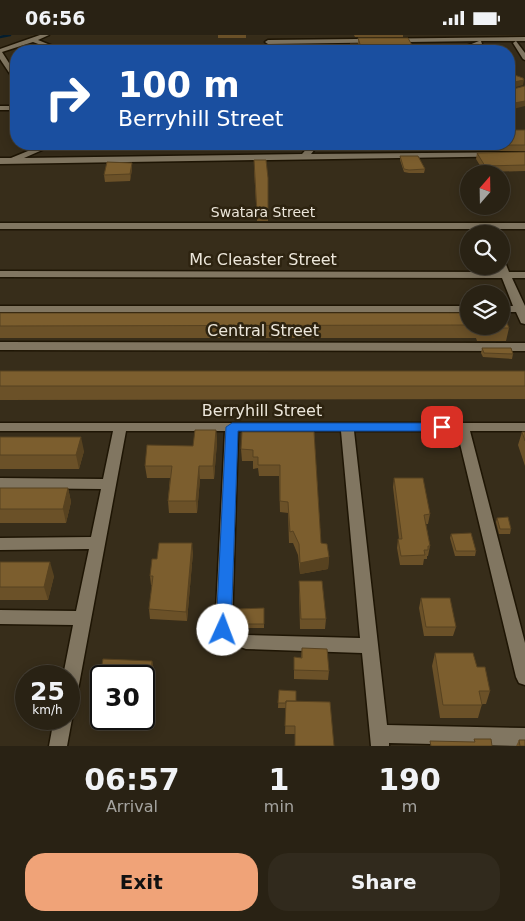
<!DOCTYPE html>
<html lang="en">
<head>
<meta charset="utf-8">
<style>
  body { margin:0; font-family:"DejaVu Sans",sans-serif; background:#312a1d; color:#f1f3f6; height:100vh; display:flex; flex-direction:column; font-size:19px; white-space:nowrap }
  * { box-sizing:border-box; margin:0 }
  p { font-size:16px; color:#a5a4a0 }
  .icon { flex:none; width:28px; height:28px; fill:none; stroke:currentColor; stroke-width:2; stroke-linecap:round; stroke-linejoin:round }
  .map { position:relative; height:711px; overflow:hidden }
  .side { display:flex; flex-direction:column; background:#292214; flex:1 }
  .side>* { flex:none }
  .banner { position:absolute; left:10px; top:10px; width:505px; height:105px; border-radius:20px; box-shadow:0 2px 12px #0003,0 0 0 1px #453f34; background:#1a4fa0; color:#fff; overflow:hidden }
  .needle { width:32px; rotate:20deg }
  .controls { position:absolute; left:460px; top:130px; display:grid; gap:10px }
  .controls a { display:grid; place-items:center; width:50px; height:50px; border-radius:50%; background:#292214; box-shadow:0 2px 12px #0003,0 0 0 1px #453f34; font-size:25px }
  .speed { position:absolute; left:15px; top:630px; display:flex; gap:10px; font-size:25px; font-weight:700; text-align:center }
  .speed>* { display:grid; place-content:center; width:65px; height:65px; border-radius:50%; background:#292214; box-shadow:0 2px 12px #0003,0 0 0 1px #453f34; line-height:1 }
  .speed small { font-size:12px; font-weight:400 }
  .speed .limit { border:2px solid #111; border-radius:8px; background:#fff; color:#111 }
  .pin { position:absolute; display:grid; place-items:center; width:42px; height:42px; color:#fff; margin:-21px; border-radius:10px; box-shadow:0 2px 8px #0006 }
  .me { position:absolute; width:55px; margin:-28px; rotate:2deg; stroke-linejoin:round; filter:drop-shadow(0 0 4px #0008) }
  .turn { display:flex; align-items:center; gap:18px; height:105px; padding:0 25px; font-size:22px }
  .turn .icon { width:65px; height:65px; stroke-width:2.5 }
  .turn b { display:block; font-size:35px; line-height:42px }
  .eta { display:flex; justify-content:space-evenly; align-items:center; height:85px; text-align:center }
  .eta b { font-size:30px; font-weight:800; line-height:35px }
  .primary-button { display:flex; gap:10px; margin-top:auto; padding:10px 25px }
  .primary-button a { flex:1; height:58px; border-radius:20px; background:#f0a378; color:#111; font-size:20px; font-weight:800; line-height:58px; text-align:center }
  .primary-button a+a { background:#312a1d; color:#f1f3f6 }
  .status { display:flex; justify-content:space-between; align-items:center; height:35px; padding:0 25px; background:#292214; direction:ltr }
  .status svg { height:14px; fill:currentColor }
  .map>svg:first-child { display:block }
  .lines { fill:none; stroke-linecap:round; stroke-linejoin:round }
  .stream { stroke:#031d2e; stroke-width:2.5 }
  .street-casing { stroke:#1e1504; stroke-width:3 }
  .street { fill:#817661; fill-rule:evenodd }
  .wall { fill:#6b5128 }
  .shaded-wall { fill:#574220 }
  .building { fill:#7c5e2e; stroke:#574220 }
  .route { fill:#1a73e8; stroke:#114b97 }
  .labels { text-anchor:middle; dominant-baseline:central; stroke-width:5; stroke-linejoin:round; paint-order:stroke }
  .far-street-label { font-size:14px; fill:#ece6da; stroke:#2d2310 }
  .street-label { font-size:16px; fill:#ece6da; stroke:#2d2310 }
</style>
</head>
<body>
<div class="status"><b>06:56</b><svg viewBox="0 0 49 12"><path d="M0 12V9h3v3zM5 12V6h3v6zM10 12V3h3v9zM15 12V0h3v12zM26 1h20v11H26zM47 4h2v5h-2z"/></svg></div>
<div class="map">
<svg width="525" height="711" viewBox="0 0 525 711">
  <rect width="100%" height="100%" fill="#372d1a"/>
  <g class="lines">
    <!-- stream -->
    <path class="stream" d="M0,2L10,0"/>
    <!-- street casing -->
    <g class="street-casing">
      <path id="street" d="M40,0H49L38,5L65,16H57L33,7L2,17L16,39V46L14,45L0,24V14Z
        M525,2V6H481L482,9L462,16H454L479,6L268,9L265,7L268,5Z
        M516,6L525,18V25L523,24L513,8Z
        M0,71H16V75H0Z
        M45,109H56L24,123L302,119L311,109H319L311,119L525,117V121L0,129V123H11Z
        M0,188H525V194H0Z
        M501,226L505,227L509,237H525V243H512L525,271V289L521,288L516,277H501V271H513L502,243L0,242V236L499,237L497,231H501Z
        M0,271H469V277H0Z
        M0,307L525,308V316L0,315Z
        M0,388H525V396H470L525,608V650L519,648L516,642L457,396H354L387,690L525,693V711L389,708V711H371L362,618L246,614L227,607L217,600L215,595L225,396H126L78,655L75,661L69,663V641H63L73,590L0,589V575L76,576L89,514L0,515V503L91,502L101,454L0,453V443L103,444L113,396H0ZM238,396H341L360,603L246,600L232,592Z
        M69,678L72,684L67,711H49L54,684H69Z"/>
    </g>
    <!-- street -->
    <use href="#street" class="street"/>
  </g>
  <!-- wall -->
  <path class="wall" d="M218,0H246V3H218Z
    M354,0H403V2H355Z
    M358,3L413,12L412,16H350V9H358Z
    M525,95V116H471L467,109H509Z
    M337,109H369L348,115Z
    M394,109H415L414,116H396Z
    M525,117V136L484,137L476,124L477,118Z
    M400,121L425,134L424,138H409L404,137L400,125Z
    M132,128V134L130,146L105,147L104,140Z
    M254,133L268,143V186H257Z
    M0,278L469,290V291H501L509,293L506,306H477L476,303H0Z
    M482,313L513,319L512,324L483,322L481,318Z
    M0,336L525,351V364L0,365Z
    M216,395L217,407L214,444H200L197,478H169L168,466L170,443H147L145,431L193,411Z
    M314,397L321,508L329,522L328,534L300,539L298,520L293,508H289L288,478L280,477L279,441H259L258,433L253,434V426H242L241,414Z
    M522,397H525V431L518,410Z
    M0,402L84,416L79,434H0Z
    M394,443L430,479L428,489H426L430,511L428,521H427V524H424L423,530H400L397,513L398,504H399L393,452Z
    M0,453H68L71,467L66,488H0Z
    M497,483L511,494L510,499H499L496,487Z
    M451,499L476,516L475,521H455L450,503Z
    M193,517L187,586L150,584L149,574L152,550H151L150,541L157,524Z
    M0,527L54,541L48,565H0Z
    M299,546L326,584L325,594H300L299,555Z
    M421,563L456,592L453,601H424L419,573Z
    M264,573V593H238V574Z
    M302,613L329,636L328,645L294,644V622L301,623Z
    M435,618L477,632L490,656L486,669H482L478,683H440L432,631Z
    M152,626L154,635L152,650H144V641H101V645L100,640Z
    M279,655L296,666L295,699H285L286,673H278Z
    M519,705L525,711H516Z"/>
  <!-- shaded-wall -->
  <path class="shaded-wall" d="M524,45L523,50L509,54V48Z
    M525,66V71L509,75V69Z
    M348,109H369L348,115Z
    M132,128V134L130,146V139Z
    M216,395L217,407L214,444L213,431Z
    M81,402L84,416L79,434L76,420Z
    M199,431L200,444L197,478L196,466Z
    M68,453L71,467L66,488L63,474Z
    M192,508L193,517L187,586L186,577Z
    M329,522L328,534L300,539V528Z
    M50,527L54,541L48,565L44,552Z
    M152,626L154,635L152,650L151,641Z"/>
  <!-- building -->
  <path class="building" d="M358,3H408L413,12H402L403,14H372L377,16H355L350,9H360Z
    M280,12H299V16H283Z
    M509,38L523,43L524,45L509,48Z
    M509,51V55L525,51V66L509,69Z
    M509,95H525V110H472V109H509Z
    M397,109H415V110H397Z
    M525,117V130L485,131L477,118Z
    M400,121H418L425,134L409,135L404,134Z
    M254,125H266L268,143V178H257Z
    M107,127L132,128L130,139L104,140Z
    M0,278H469V290L0,291Z
    M501,278H503L509,293H480L479,291H501Z
    M482,313H511L513,319L484,318Z
    M0,336H525V351H0Z
    M195,395H216L213,431H199L196,466H168L172,431H145L147,410L193,411Z
    M242,397H314L321,508L327,509L329,522L300,528L299,509L293,496L290,497L288,467L280,466V430H258V422H253V415L241,414Z
    M522,397H525V406Z
    M0,402H81L76,420H0Z
    M394,443H423L430,479L424,480L430,511H428V515H424L425,520L401,521L398,504H402Z
    M0,453H68L63,474H0Z
    M508,482L511,494H500L497,483Z
    M471,498L476,516H456L451,499Z
    M159,508H192L186,577L149,574L153,541H150L152,524H157Z
    M0,527H50L44,552H0Z
    M299,546H322L326,584H301Z
    M421,563H450L456,592H426Z
    M264,573V589H238V574Z
    M302,613L327,614L329,636L294,635V622L302,623Z
    M435,618H473L477,632H485L490,656H479L482,670H443Z
    M103,624L152,626L151,641L100,640Z
    M279,655L296,656V666H286V668H278Z
    M286,666L330,667L334,711H295V691H285Z
    M474,704H491L492,711H431L430,706L475,707Z
    M519,705H525V711H520Z"/>
  <!-- route -->
  <path class="route" d="M232,388H442L448,392L442,396H238L231,595L229,599L223,601L218,599L216,595L226,392Z"/>
  <g class="labels">
    <!-- far-street labels -->
    <g class="far-street-label">
      <text x="263" y="177">Swatara Street</text>
    </g>
    <!-- street labels -->
    <g class="street-label">
      <text x="263" y="224">Mc Cleaster Street</text>
      <text x="263" y="295">Central Street</text>
      <text x="262" y="375">Berryhill Street</text>
    </g>
  </g>
</svg>
<div class="controls">
<a><svg class="needle" viewBox="-14 -14 28 28"><path d="M0-13l5 13h-10z" fill="#e53935"/><path d="M0 13l5-13h-10z" fill="#a5a4a0"/></svg></a>
<a><svg class="icon" aria-label="search" viewBox="0 0 24 24"><circle cx="10" cy="10" r="6"/><path d="M15 15l6 6"/></svg></a>
<a><svg class="icon" aria-label="layers" viewBox="0 0 24 24"><path d="M12 4l9 5-9 5-9-5zM3 14l9 5 9-5"/></svg></a>
</div>
<div class="speed"><div>25<small>km/h</small></div><div class="limit">30</div></div>
<div class="pin" style="left:442px;top:392px;background:#d93025"><svg class="icon" aria-label="arrive" viewBox="0 0 24 24"><path d="M6 21V4h12l-3 4 3 4H6"/></svg></div>
<svg class="me" style="left:223px;top:595px" viewBox="-20 -20 40 40"><circle r="19" fill="#fff"/><path d="M0-13L10 11 0 6-10 11z" fill="#1a73e8"/></svg>
<div class="banner">
<div class="turn"><svg class="icon" aria-label="right" viewBox="0 0 24 24"><path d="M7 20v-9h11M14 6l5 5-5 5"/></svg><div><b>100 m</b>Berryhill Street</div></div>
</div>
</div>
<section class="side">
<div class="eta">
<div><b>06:57</b><p>Arrival</p></div>
<div><b>1</b><p>min</p></div>
<div><b>190</b><p>m</p></div>
</div>
<div class="primary-button"><a>Exit</a><a>Share</a></div>
</section>
</body>
</html>
